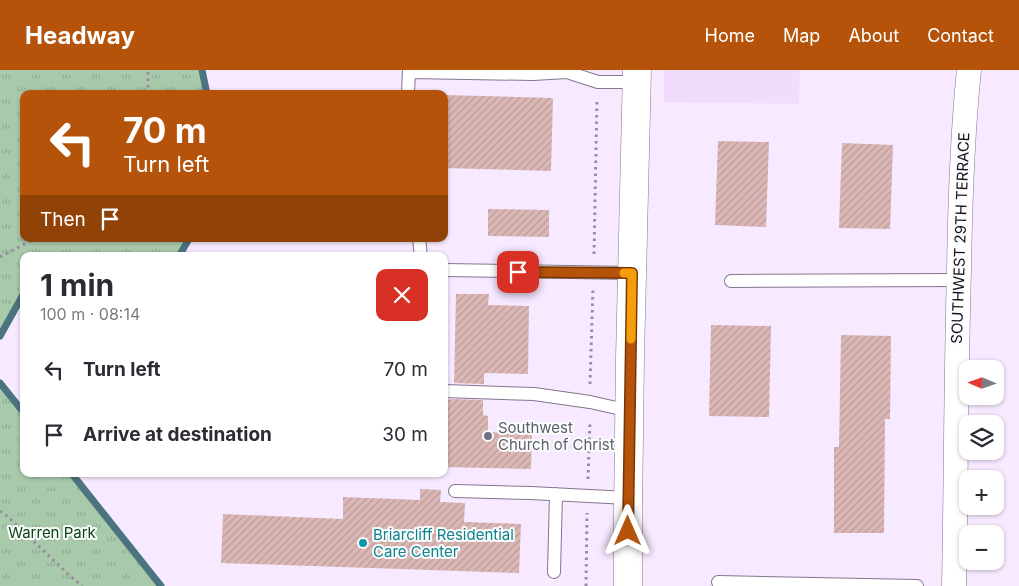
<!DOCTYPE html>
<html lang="en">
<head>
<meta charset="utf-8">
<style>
  body { margin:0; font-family:Inter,sans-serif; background:#f7f7f7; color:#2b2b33; height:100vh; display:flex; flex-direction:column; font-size:19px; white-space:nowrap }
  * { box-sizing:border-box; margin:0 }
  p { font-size:16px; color:#7c7c81 }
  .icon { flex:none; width:28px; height:28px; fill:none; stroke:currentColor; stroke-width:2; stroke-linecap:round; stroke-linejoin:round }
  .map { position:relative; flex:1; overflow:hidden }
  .panel { position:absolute; left:20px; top:182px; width:428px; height:225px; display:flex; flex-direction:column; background:#fff; border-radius:10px; box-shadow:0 1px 4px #0004 }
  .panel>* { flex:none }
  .guide { position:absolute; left:20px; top:20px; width:428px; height:152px; border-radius:10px; box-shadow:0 1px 4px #0004; background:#b45309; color:#fff; overflow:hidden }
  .needle { width:32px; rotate:272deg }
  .buttons { position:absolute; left:959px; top:290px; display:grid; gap:10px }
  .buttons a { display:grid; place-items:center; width:45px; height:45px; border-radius:10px; background:#fff; box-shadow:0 1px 4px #0004; font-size:25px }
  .pin { position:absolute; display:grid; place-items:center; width:42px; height:42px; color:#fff; margin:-21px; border-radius:10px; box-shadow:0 2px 8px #0006 }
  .me { position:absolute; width:55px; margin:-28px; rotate:0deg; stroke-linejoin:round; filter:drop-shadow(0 0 4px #0008) }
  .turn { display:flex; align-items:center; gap:18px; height:105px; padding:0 20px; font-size:22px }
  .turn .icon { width:65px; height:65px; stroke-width:2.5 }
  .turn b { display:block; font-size:35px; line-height:42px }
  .then { display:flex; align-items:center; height:48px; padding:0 20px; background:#0003; gap:10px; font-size:19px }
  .round { display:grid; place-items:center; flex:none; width:52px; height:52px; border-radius:10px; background:#f7f7f7 }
  .summary { display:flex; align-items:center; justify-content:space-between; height:85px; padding:0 20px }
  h1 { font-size:30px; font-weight:700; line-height:38px }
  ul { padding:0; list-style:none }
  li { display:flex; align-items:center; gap:15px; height:65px; padding:0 20px }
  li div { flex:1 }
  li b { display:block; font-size:19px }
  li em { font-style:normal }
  header { display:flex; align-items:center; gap:30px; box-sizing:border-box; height:70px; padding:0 25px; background:#b45309; color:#fff }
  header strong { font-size:24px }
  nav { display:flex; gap:28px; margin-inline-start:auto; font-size:18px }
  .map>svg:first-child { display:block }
  .built { fill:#f2dcfe }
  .park { fill:url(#park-tufts) }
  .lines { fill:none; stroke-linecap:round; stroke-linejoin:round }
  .stream { stroke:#4a747f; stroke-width:7 }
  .building { fill:url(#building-hatch) }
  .lane-casing { stroke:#85758d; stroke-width:14 }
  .street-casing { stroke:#85758d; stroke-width:25 }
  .secondary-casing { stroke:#85758d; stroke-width:29 }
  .path { stroke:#978d9d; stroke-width:3; stroke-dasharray:2.5 4; stroke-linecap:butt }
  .lane { stroke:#fff; stroke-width:12 }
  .street { stroke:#fff; stroke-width:24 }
  .secondary { stroke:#fff; stroke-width:28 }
  .route-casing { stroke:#753606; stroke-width:12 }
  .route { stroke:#b45309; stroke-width:9 }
  .slow { stroke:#f59e0b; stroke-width:9 }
  .worship-dot { fill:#6b7280; stroke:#fcfcfc; stroke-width:2 }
  .culture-dot { fill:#0f9aa8; stroke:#fcfcfc; stroke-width:2 }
  .labels { text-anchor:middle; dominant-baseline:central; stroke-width:4; stroke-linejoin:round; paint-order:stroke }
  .street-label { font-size:15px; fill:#17111b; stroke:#fcfcfc }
  .worship-label { font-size:15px; fill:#5b616d; stroke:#fcfcfc; text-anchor:start }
  .park-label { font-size:15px; fill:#054415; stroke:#fcfcfc }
  .culture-label { font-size:15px; fill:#0d838f; stroke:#fcfcfc; text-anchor:start }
</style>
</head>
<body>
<header>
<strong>Headway</strong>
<nav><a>Home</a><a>Map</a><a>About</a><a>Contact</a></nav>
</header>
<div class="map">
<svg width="1019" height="516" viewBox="0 0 1019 516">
  <defs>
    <pattern id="park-tufts" width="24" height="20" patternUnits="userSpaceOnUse" patternTransform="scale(1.25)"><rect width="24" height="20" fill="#a9c9ab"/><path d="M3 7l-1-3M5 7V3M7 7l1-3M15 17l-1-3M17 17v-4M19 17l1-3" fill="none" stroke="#91ac93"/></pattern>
    <pattern id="building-hatch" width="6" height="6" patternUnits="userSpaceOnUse" patternTransform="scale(1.25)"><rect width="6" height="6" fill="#dbb7b5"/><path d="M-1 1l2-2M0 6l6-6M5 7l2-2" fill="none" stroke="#bb9c9b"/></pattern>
  </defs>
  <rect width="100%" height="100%" fill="#f7e9ff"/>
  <!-- built -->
  <path class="built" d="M664,0H800L799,34L664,32Z"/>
  <!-- park -->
  <path class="park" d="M0,0H202L207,24H24V169H189L179,186H24V223L0,266Z
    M0,313L24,343V404H72L161,516H0Z"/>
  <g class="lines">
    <!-- stream -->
    <path class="stream" d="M202,0L207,24
      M179,186L189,169
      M0,266L24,223
      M0,313L24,343
      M72,404L161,516"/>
  </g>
  <!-- building -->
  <path class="building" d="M444,25L553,28L551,101L444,98Z
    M718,71L769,72L766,157L715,155Z
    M842,73L893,75L890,159L839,158Z
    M488,139L549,140V167L488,166Z
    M456,224H489L488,235L529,236L528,304L484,303V314L454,313Z
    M711,255L771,256L769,347L709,346Z
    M841,265L891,266L890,349H885L884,463H834V377H839Z
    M454,329L483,330V345L488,346V362L532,363L531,399L444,397L445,330Z
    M420,419L441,420L440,432L465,433L464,452L521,454L519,503L221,493L223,444L343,449V427L420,430Z"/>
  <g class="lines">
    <!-- lane casing -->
    <g class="lane-casing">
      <path id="lane" d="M409,2L533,4L567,2L598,12H637
        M408,24L409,0
        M419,169L421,186
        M444,200L632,203
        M731,211L958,210
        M444,321L534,324L590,332L630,341
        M455,421L531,423L628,428
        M554,502L556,424
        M718,512L917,516"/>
    </g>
    <!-- street casing -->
    <g class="street-casing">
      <path id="street" d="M954,516C956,411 956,306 959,201C960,134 962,67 969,0"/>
    </g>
    <!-- secondary casing -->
    <g class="secondary-casing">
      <path id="secondary" d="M628,516V443L630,288L637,0"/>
    </g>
    <!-- path -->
    <path class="path" d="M148,24V0
      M594,184L597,28
      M0,187L34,169
      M590,314L593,218
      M588,409L590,351
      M0,441L7,446L69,505L82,516
      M586,516L587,443"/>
    <!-- lane -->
    <use href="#lane" class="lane"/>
    <!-- street -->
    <use href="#street" class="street"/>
    <!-- secondary -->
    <use href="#secondary" class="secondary"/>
  </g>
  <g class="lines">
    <!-- route casing -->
    <g class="route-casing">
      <path id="route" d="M518,202L632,203L628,461"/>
    </g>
    <!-- route -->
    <use href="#route" class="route"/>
    <!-- slow -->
    <path class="slow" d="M624,203H632L631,269"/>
  </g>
  <!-- markers -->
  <circle class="worship-dot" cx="488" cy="366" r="5"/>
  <circle class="culture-dot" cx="363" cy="473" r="5"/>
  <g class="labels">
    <!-- street labels -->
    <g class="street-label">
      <text transform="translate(960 168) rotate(-88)">SOUTHWEST 29TH TERRACE</text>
    </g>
    <!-- worship labels -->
    <g class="worship-label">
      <text x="498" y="357">Southwest<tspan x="498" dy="17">Church of Christ</tspan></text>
    </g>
    <!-- park labels -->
    <g class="park-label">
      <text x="52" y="462">Warren Park</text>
    </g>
    <!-- culture labels -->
    <g class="culture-label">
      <text x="373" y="464">Briarcliff Residential<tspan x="373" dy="17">Care Center</tspan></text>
    </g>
  </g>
</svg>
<div class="buttons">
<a><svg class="needle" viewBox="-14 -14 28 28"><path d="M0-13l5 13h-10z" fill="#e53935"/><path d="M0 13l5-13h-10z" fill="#7c7c81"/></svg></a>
<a><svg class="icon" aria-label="layers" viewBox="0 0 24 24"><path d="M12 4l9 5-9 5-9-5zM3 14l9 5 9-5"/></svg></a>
<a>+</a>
<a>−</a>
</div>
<div class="pin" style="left:518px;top:202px;background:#d93025"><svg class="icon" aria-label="arrive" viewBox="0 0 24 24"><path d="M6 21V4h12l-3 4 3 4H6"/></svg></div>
<svg class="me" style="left:628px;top:461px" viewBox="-20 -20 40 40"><path d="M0-17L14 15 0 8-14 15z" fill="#b45309" stroke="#fff" stroke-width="4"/></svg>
<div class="guide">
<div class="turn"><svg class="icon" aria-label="left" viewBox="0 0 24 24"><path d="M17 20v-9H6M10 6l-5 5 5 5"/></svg><div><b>70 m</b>Turn left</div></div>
<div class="then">Then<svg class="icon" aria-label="arrive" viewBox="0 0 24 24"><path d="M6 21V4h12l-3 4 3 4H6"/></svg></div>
</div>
<section class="panel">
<div class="summary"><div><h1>1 min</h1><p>100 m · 08:14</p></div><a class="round" style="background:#d93025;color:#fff"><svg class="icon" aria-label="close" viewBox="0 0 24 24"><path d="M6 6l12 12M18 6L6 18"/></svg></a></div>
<ul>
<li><svg class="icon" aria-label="left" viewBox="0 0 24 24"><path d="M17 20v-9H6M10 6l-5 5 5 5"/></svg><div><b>Turn left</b></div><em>70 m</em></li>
<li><svg class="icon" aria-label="arrive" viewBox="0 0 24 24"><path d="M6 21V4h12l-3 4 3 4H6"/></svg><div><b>Arrive at destination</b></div><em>30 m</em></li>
</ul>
</section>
</div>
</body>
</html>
